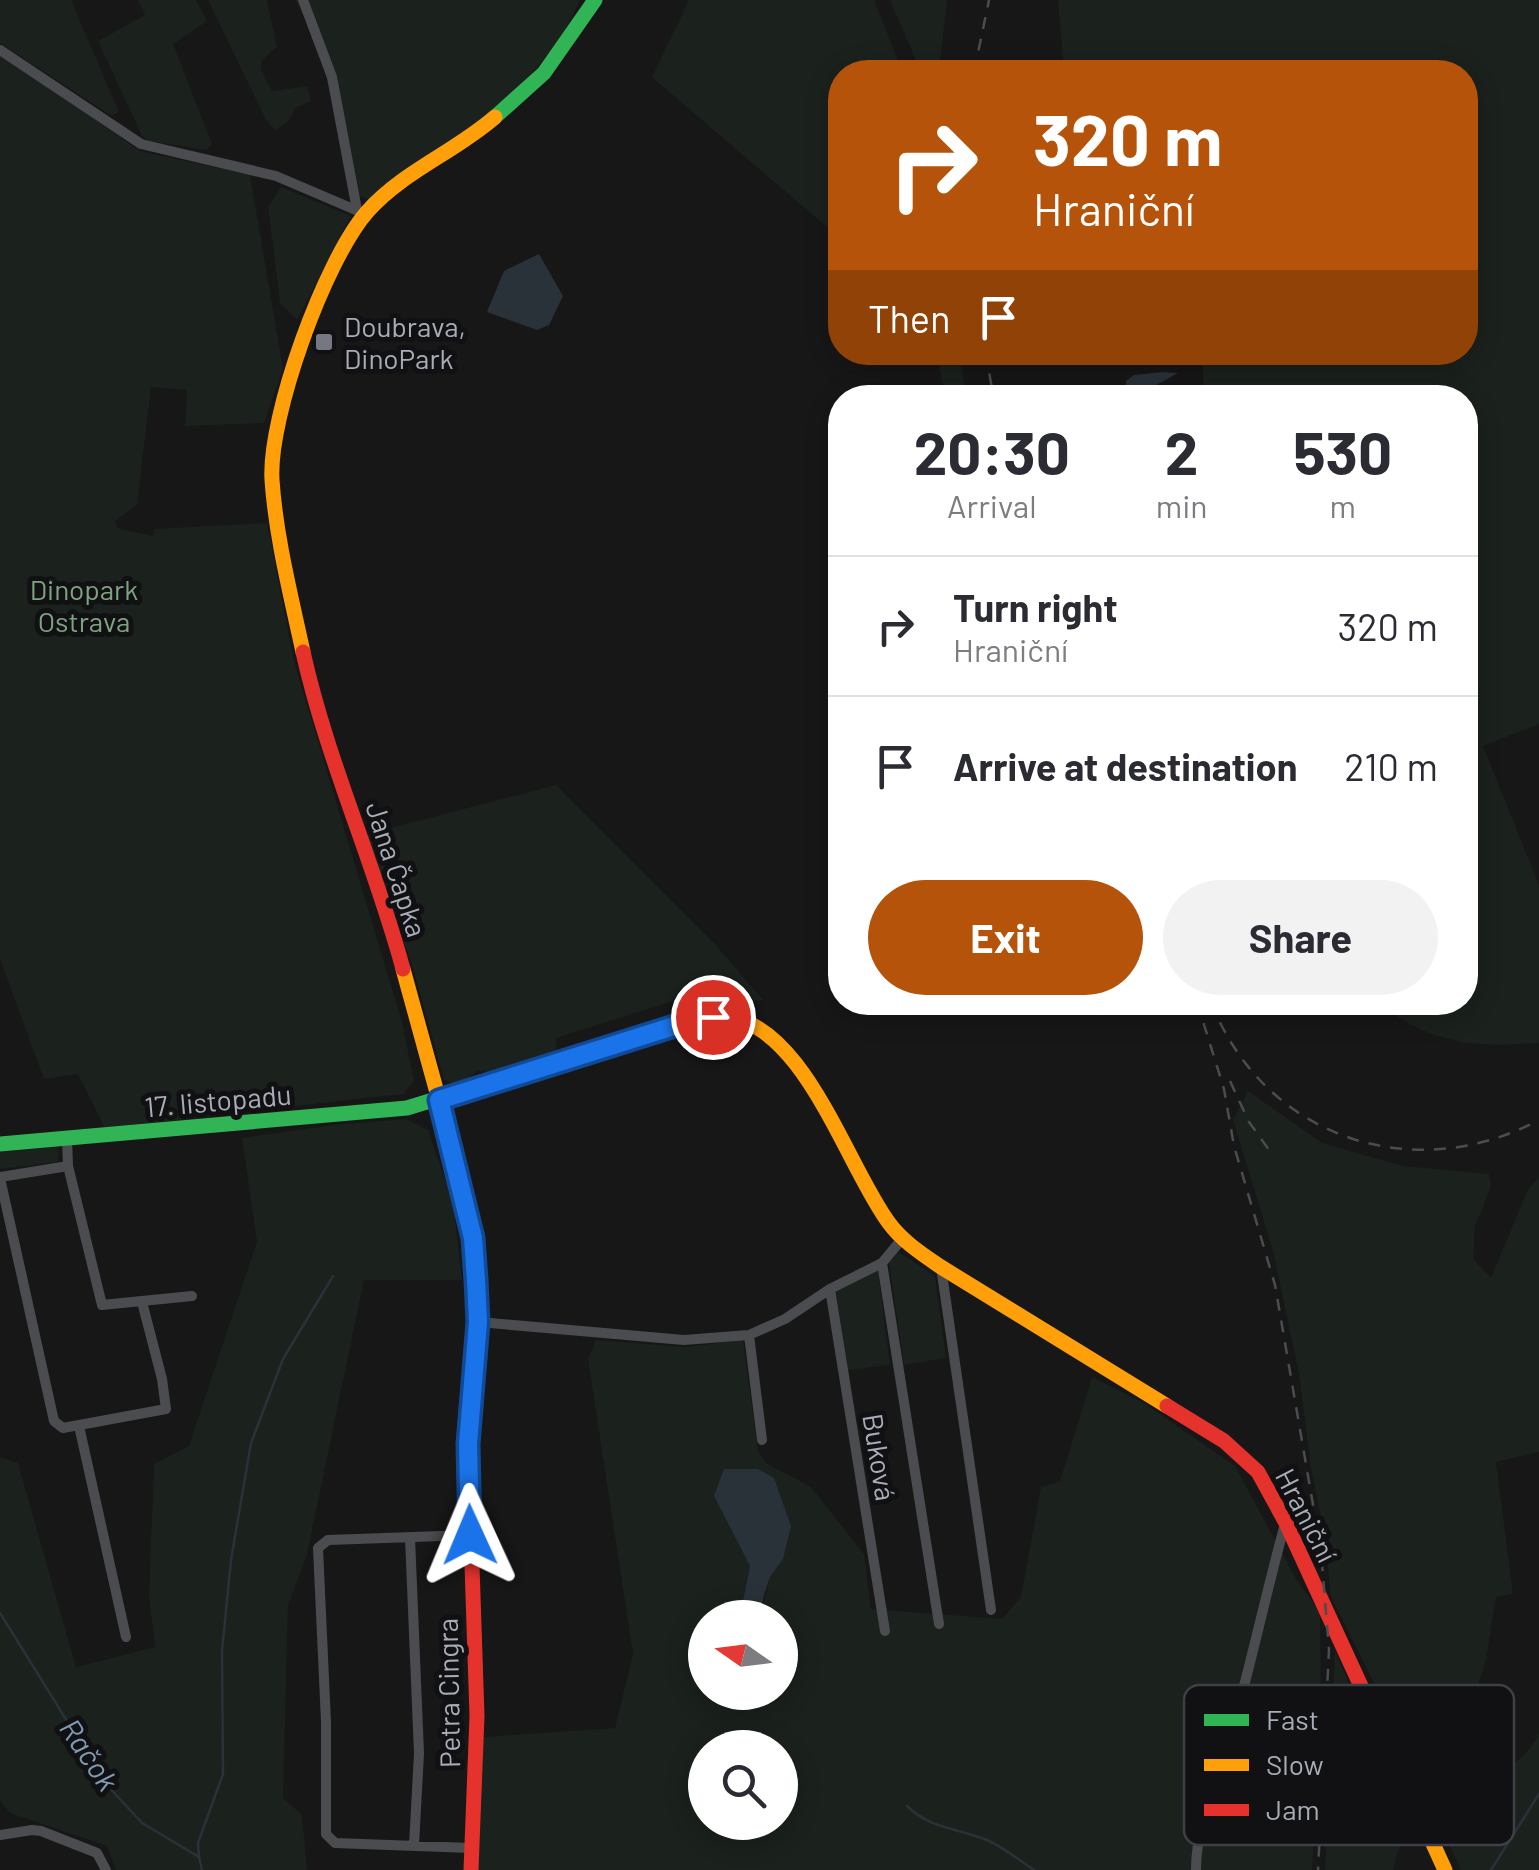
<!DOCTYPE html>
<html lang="en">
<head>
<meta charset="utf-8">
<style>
  body { margin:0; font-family:Barlow,sans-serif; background:#f2f2f3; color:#2b2b33; height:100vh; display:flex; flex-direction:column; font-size:38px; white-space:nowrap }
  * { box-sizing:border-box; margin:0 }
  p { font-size:32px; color:#7c7c81 }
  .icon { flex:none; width:55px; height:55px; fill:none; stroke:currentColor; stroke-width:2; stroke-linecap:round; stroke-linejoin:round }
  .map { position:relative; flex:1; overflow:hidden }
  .details { position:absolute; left:828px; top:385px; width:650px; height:630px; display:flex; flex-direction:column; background:#fff; border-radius:40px; box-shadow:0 5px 25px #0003 }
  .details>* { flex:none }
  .guide { position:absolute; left:828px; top:60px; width:650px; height:305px; border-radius:40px; box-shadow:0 5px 25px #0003; background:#b45309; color:#fff; overflow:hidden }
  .needle { width:65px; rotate:284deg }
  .controls { position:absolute; left:688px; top:1600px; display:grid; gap:20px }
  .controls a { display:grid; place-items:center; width:110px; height:110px; border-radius:50%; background:#fff; box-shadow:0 5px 25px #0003; font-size:50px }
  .pin { position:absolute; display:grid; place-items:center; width:85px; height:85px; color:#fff; margin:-42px; border:5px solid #fff; border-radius:50%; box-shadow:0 2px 10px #0007 }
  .me { position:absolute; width:110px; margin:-55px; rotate:359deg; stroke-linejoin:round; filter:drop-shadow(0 0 8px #0008) }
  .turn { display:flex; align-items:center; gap:35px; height:210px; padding:0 40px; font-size:45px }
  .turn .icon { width:130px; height:130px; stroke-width:2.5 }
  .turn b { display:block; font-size:70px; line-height:85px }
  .then { display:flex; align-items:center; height:95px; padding:0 40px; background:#0003; gap:20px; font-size:38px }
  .eta { display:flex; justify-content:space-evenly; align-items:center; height:170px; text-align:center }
  .eta b { font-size:60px; font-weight:700; line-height:70px }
  .cta { display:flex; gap:20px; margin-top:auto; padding:20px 40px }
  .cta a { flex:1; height:115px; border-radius:60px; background:#b45309; color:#fff; font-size:40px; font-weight:700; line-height:115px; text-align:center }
  .cta a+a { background:#f2f2f3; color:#2b2b33 }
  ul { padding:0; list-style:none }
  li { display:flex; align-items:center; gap:30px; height:140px; padding:0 40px; border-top:2px solid #e1e1e2 }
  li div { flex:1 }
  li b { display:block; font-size:38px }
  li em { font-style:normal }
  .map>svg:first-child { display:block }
  .green { fill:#1b211c; fill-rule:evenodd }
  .water { fill:#2a3239 }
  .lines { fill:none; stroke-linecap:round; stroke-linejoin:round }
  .stream { stroke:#2a3239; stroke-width:2.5 }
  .street { stroke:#4b4c50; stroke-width:10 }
  .fast { stroke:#30b455; stroke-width:15 }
  .slow { stroke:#ff9f0a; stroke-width:15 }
  .jam { stroke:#e5322d; stroke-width:15 }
  .rail { stroke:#4b4c4f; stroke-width:2.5; stroke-dasharray:12 10; stroke-linecap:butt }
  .route-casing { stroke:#114b97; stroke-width:25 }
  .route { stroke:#1a73e8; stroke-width:18 }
  .poi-dot { fill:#757880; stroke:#111113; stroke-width:4 }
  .labels { text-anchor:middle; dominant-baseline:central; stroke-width:10; stroke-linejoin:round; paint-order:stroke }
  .poi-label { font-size:28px; fill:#a8adb8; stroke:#111113; text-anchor:start }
  .park-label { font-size:28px; fill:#7fa381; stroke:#111113 }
  .street-label { font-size:28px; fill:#a8adb8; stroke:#111113 }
  .water-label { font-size:30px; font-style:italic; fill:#7f9bb3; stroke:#111113 }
  .key { fill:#111113; stroke:#3e4045; stroke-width:2.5 }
  .key-label { font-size:28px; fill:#a8adb8 }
</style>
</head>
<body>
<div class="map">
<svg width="1539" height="1870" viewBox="0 0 1539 1870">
  <rect width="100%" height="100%" fill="#171717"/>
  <!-- green -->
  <path class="green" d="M0,0H71L119,112L112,116L0,43Z
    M138,0H196L207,21L173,44L212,144L206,150L149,141L142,136L98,41L145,15Z
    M208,0H267L277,47L262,60L261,69L272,91L307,86L311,101L295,108L288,122L275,130L266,120Z
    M295,0H580C541,91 449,144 373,201L357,195L316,39Z
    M689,0H874L903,72H840V226L834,233L652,77Z
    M890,0H947L939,72H921Z
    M1058,0H1539V724L1483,746L1539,885V1043C1472,1048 1432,1044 1378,1003L1465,1002V398L1203,397V353L1465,352V72H1064Z
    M0,54L140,151L250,175L283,369L264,423L185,426L187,390L151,387L137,505L115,521L117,528L153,536L154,529L267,523L294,661L402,1022L414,1081L403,1094C303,1104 204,1119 104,1127L78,1074L44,1079L0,959Z
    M281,187L351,216L297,320L280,303L268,207Z
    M937,353H960L966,397L943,387Z
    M556,785L714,943L763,1000L670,1002L556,1038V1052L489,1072L477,1071L466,1080L453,1083L444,1080L412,965L367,834Z
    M1248,1091L1322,1143L1403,1166L1489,1174L1491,1187L1475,1226L1473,1259L1491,1278L1528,1189L1539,1177V1452L1496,1462L1513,1594L1496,1597L1486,1660L1463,1734L1434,1774L1418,1771L1331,1597L1324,1532L1311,1468L1299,1374L1273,1251L1233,1120Z
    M406,1119L428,1130L453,1202L462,1280H364L307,1554L288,1606L283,1798L302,1815L307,1870H116L107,1846L10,1813L0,1801V1457L18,1463L76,1667L155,1647L149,1596L154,1464L189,1446L257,1242L242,1138L341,1124Z
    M59,1147L58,1162L0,1169V1152Z
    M899,1252L935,1276L946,1358L904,1365L889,1262Z
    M878,1270L890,1365L848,1370L836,1292Z
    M596,1340L685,1347L743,1340L758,1451L766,1463L811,1487L864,1554L871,1609L1002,1619L1021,1597L1041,1487L1060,1481L1092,1377L1144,1403L1235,1466L1295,1577L1320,1612L1321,1706L1312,1870H478L483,1737L615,1728L633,1654L588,1359ZM714,1496L783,1558L770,1577L760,1617L780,1618V1692H705V1618L743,1617L741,1609L750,1566ZM705,1748H780V1822H705Z
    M1335,1650L1406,1822L1393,1870H1325Z
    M1539,1734V1870H1461L1449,1844L1485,1777C1507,1772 1529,1755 1539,1734Z"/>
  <!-- water -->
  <path class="water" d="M539,254L563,296L549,325L537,330L487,312L504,271Z
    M1163,372L1178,373L1144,392L1131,394L1126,390V381L1134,375Z
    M724,1469H758L774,1478L791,1526L783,1559L770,1577L764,1595L760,1617H743L741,1610L750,1566L714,1496Z"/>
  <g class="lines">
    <!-- stream -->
    <path class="stream" d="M0,1613L106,1784L142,1823L199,1857L202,1870
      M907,1806C930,1829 958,1828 987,1840C1003,1847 1019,1860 1034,1870
      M199,1857L198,1843L223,1774L222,1651L231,1560L251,1443L283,1359L333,1276
      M1491,1870L1539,1794"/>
    <!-- street -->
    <path class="street" d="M303,0L332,77L357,210
      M0,50L141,144L276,176L365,214
      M67,1138L68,1166L102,1305L192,1296
      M0,1177L68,1166
      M0,1178L54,1421L63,1428L166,1409L162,1379L142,1302
      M882,1263L939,1624
      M941,1267L991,1610
      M830,1289L885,1631
      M478,1322L684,1340L749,1335L785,1319L830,1289L882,1263L902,1239
      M749,1335L762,1440
      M79,1426L126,1637
      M470,1535L328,1540L318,1548L326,1722V1834L335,1843L471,1848
      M410,1538L419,1753L414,1846
      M0,1835L32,1830L41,1831L97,1853L106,1870
      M1196,1870C1196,1818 1222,1769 1235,1720C1253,1655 1267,1589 1285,1524"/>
    <!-- fast -->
    <path class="fast" d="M495,117L544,73L595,0
      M0,1144L407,1108L589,1052"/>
    <!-- slow -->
    <path class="slow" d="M303,652C291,596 276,538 272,480C268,417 325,260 367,212C402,172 455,152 495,117
      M403,969L458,1169L473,1238L478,1322L468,1444L471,1535
      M589,1052C628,1040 681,1016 722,1017C802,1018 847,1167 889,1223C902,1241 922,1254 941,1267L1167,1406
      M1389,1747L1445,1870"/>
    <!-- jam -->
    <path class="jam" d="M303,652C327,760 374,862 403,969
      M1167,1406L1224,1441L1258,1472L1286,1523L1389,1747
      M471,1870L477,1716L471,1535"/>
    <!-- rail -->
    <path class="rail" d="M974,72L989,0
      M985,352L994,398
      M1197,1002L1224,1089L1234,1146L1275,1285L1321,1551L1329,1650L1318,1870
      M1211,1002C1264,1138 1413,1187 1539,1120
      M1230,1081L1249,1122L1272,1154"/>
  </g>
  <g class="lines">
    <!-- route casing -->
    <g class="route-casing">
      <path id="route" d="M470,1535L468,1444L478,1322L476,1280L473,1238L439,1100L687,1022L713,1017"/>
    </g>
    <!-- route -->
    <use href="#route" class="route"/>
  </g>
  <!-- markers -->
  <rect class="poi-dot" x="314" y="332" width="20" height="20" rx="5"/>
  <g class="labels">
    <!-- poi labels -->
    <g class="poi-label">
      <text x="344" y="326">Doubrava,<tspan x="344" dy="32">DinoPark</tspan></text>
    </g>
    <!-- park labels -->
    <g class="park-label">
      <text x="84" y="589">Dinopark<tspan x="84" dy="32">Ostrava</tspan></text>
    </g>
    <!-- street labels -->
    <g class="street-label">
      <text transform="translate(397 869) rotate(72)">Jana Čapka</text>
      <text transform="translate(218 1100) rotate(-5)">17. listopadu</text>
      <text transform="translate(880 1457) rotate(81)">Buková</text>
      <text transform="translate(1307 1515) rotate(63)">Hraniční</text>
      <text transform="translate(448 1693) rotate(-91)">Petra Cingra</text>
    </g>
    <!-- water labels -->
    <g class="water-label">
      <text transform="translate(90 1754) rotate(56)">Račok</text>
    </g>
  </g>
  <!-- legend -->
  <rect x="1184" y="1685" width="330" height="160" rx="15" class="key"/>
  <rect x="1204" y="1714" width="45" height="12" fill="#30b455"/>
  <rect x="1204" y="1759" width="45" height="12" fill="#ff9f0a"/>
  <rect x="1204" y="1804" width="45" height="12" fill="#e5322d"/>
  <g class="key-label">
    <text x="1266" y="1730">Fast</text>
    <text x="1266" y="1775">Slow</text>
    <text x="1266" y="1820">Jam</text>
  </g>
</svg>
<div class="controls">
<a><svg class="needle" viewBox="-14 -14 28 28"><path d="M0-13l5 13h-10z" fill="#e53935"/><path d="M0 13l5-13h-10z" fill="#7c7c81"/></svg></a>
<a><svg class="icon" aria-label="search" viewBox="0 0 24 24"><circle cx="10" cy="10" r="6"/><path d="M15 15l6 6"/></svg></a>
</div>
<div class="pin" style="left:713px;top:1017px;background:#d93025"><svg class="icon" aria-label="arrive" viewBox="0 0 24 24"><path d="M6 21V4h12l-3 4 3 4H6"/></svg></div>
<svg class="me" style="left:470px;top:1535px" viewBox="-20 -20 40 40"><path d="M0-17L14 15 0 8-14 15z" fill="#1a73e8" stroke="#fff" stroke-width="4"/></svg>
<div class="guide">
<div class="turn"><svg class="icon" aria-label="right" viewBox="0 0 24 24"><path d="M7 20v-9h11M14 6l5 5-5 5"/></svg><div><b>320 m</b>Hraniční</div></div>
<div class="then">Then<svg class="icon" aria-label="arrive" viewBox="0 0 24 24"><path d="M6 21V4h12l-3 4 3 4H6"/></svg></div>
</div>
<section class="details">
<div class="eta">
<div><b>20:30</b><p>Arrival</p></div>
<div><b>2</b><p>min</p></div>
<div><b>530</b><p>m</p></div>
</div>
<ul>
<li><svg class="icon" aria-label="right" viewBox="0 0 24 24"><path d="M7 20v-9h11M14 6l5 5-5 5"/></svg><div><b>Turn right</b><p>Hraniční</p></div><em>320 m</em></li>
<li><svg class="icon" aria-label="arrive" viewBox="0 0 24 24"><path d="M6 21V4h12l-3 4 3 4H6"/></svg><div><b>Arrive at destination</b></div><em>210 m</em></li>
</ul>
<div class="cta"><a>Exit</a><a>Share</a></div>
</section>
</div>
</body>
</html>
